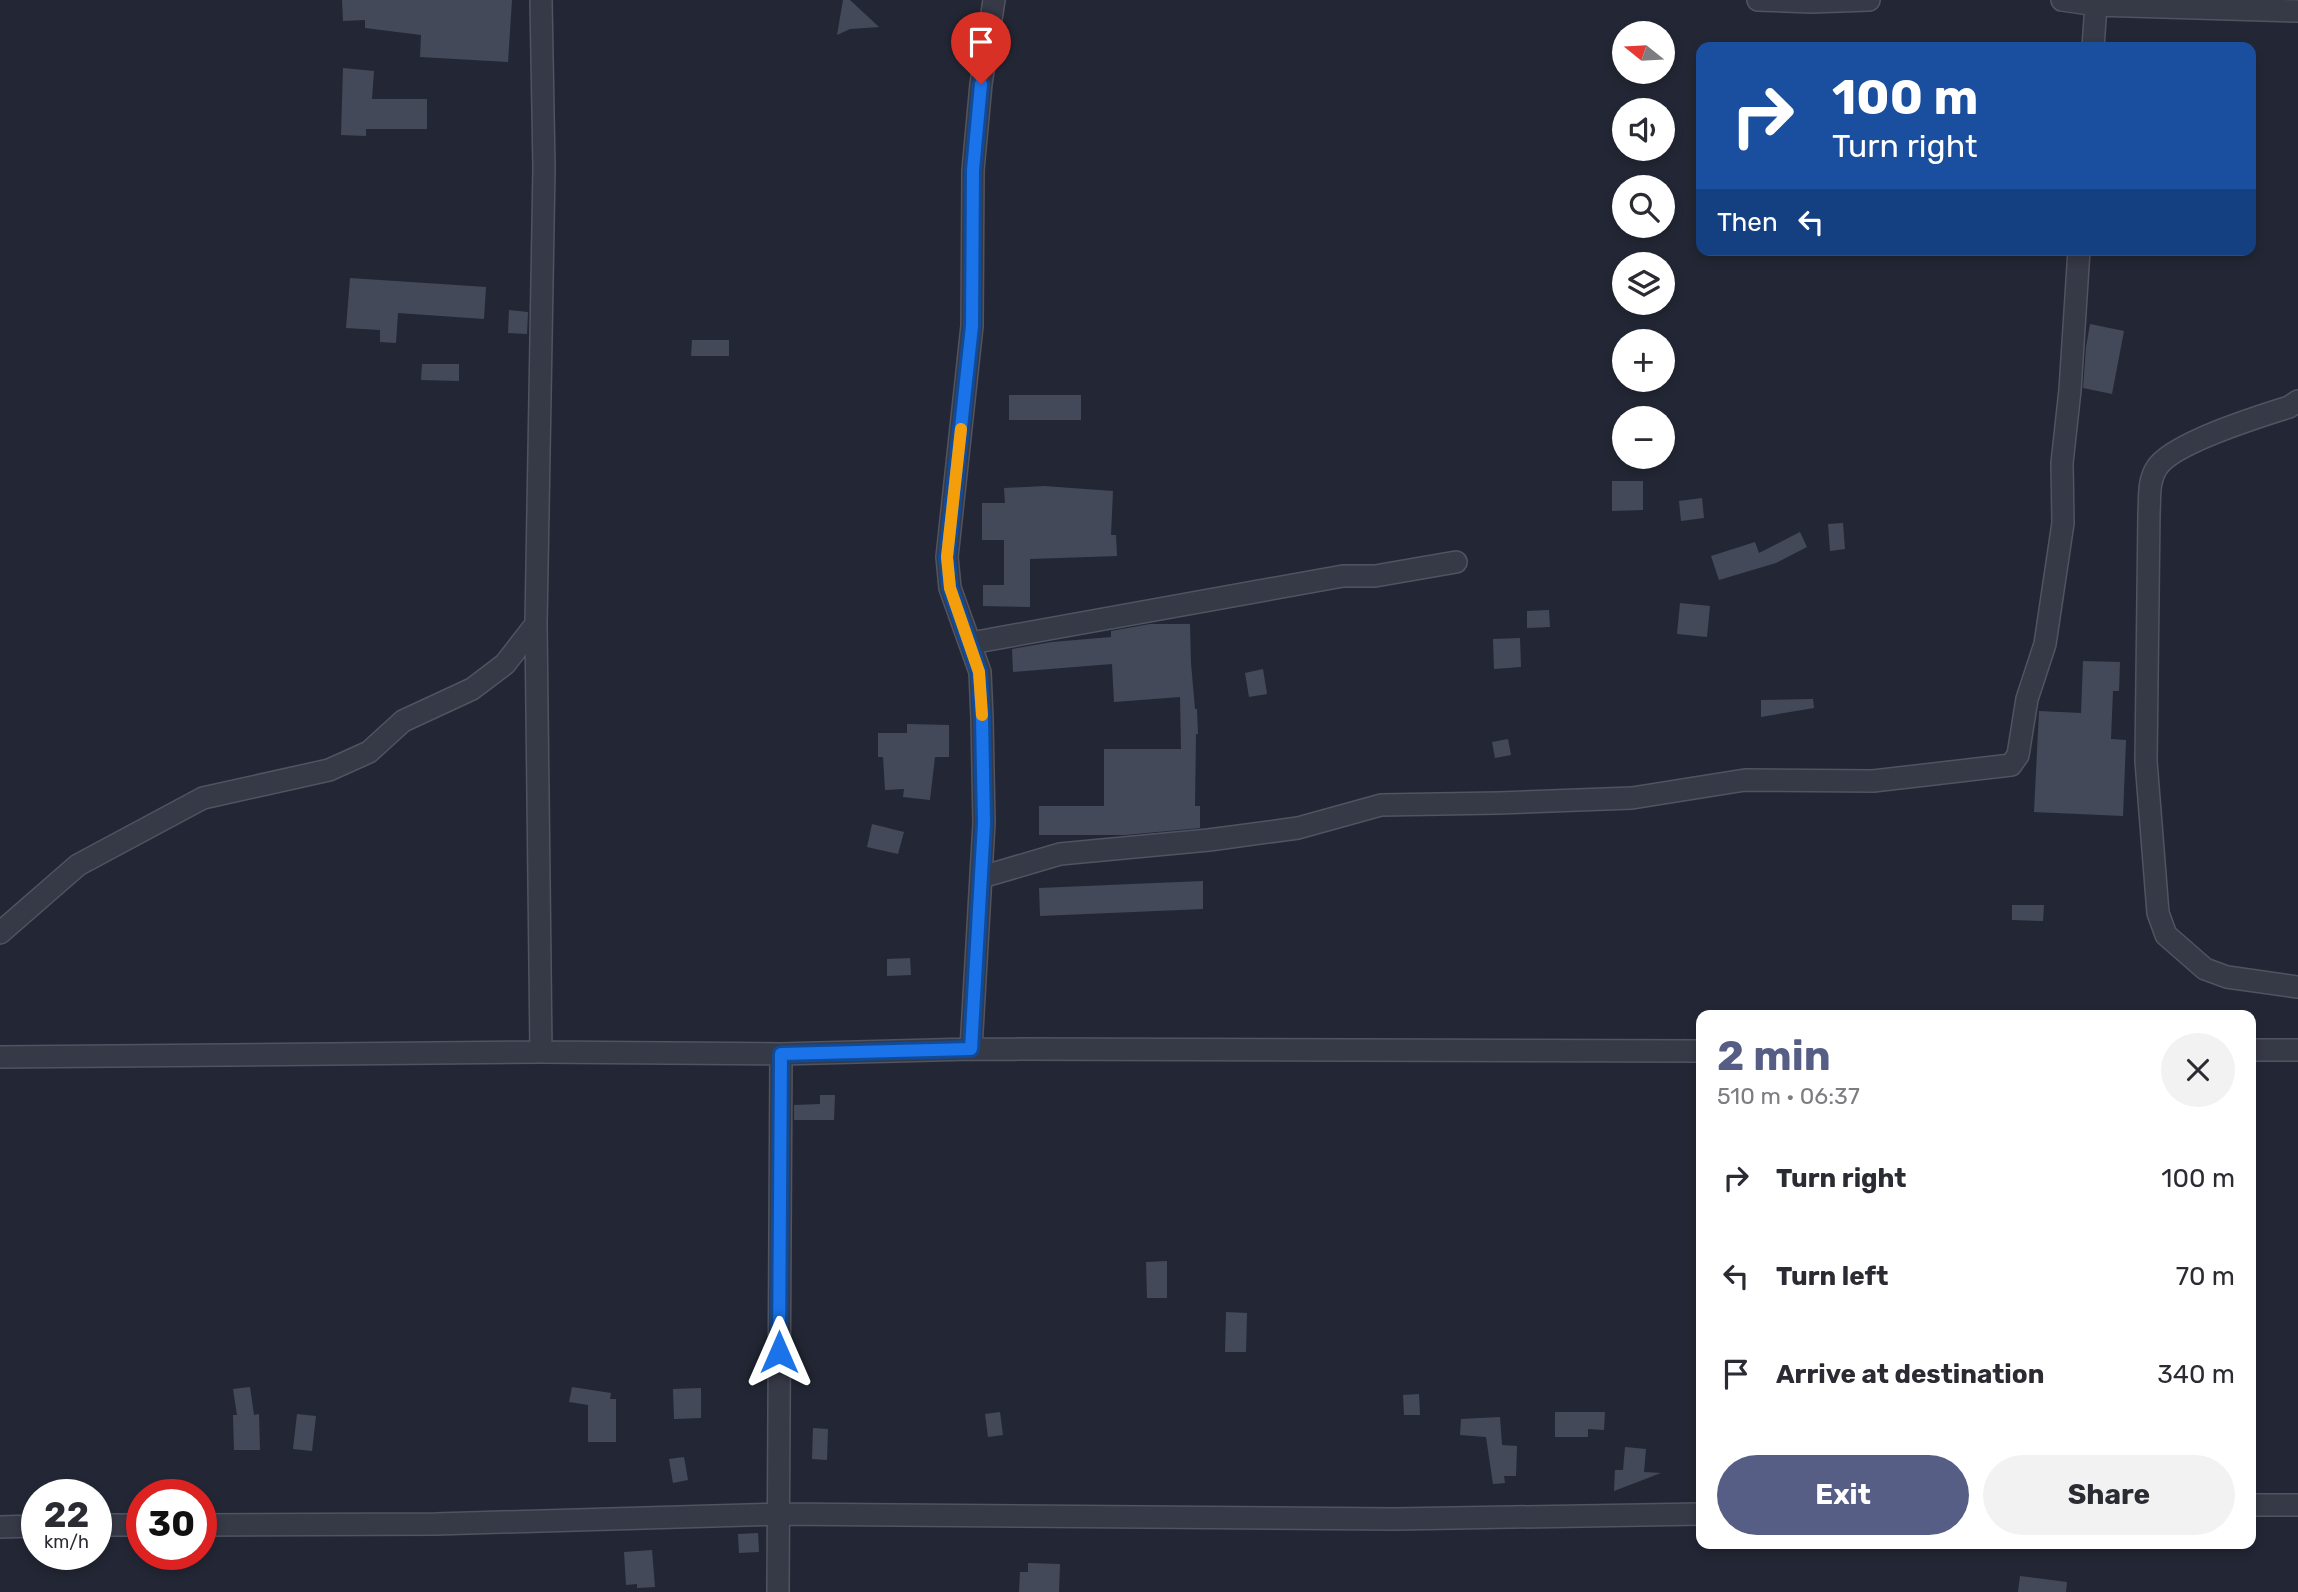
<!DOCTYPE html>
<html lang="en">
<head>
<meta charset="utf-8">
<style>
  body { margin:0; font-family:Rubik,sans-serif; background:#f2f2f3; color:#2b2b33; height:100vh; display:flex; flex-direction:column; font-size:26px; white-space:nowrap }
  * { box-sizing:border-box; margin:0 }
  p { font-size:23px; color:#7c7c81 }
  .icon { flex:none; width:38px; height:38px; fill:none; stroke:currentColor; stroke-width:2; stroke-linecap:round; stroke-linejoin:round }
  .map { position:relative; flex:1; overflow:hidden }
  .panel { position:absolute; left:1696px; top:1010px; width:560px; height:539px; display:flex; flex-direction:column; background:#fff; border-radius:14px; box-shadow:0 4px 10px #0003 }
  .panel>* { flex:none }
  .banner { position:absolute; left:1696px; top:42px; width:560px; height:214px; border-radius:14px; box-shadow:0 4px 10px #0003; background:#1a4fa0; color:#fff; overflow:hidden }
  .needle { width:46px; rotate:288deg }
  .fabs { position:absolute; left:1612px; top:21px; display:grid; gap:14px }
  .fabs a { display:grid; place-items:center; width:63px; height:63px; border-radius:50%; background:#fff; box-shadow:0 4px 10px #0003; font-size:35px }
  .speed { position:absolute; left:21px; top:1479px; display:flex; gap:14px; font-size:35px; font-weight:700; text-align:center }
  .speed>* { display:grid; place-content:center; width:91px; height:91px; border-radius:50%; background:#fff; box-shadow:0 4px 10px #0003; line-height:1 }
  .speed small { font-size:18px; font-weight:400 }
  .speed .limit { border:10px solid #d22; background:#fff; color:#111 }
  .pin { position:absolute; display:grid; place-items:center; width:60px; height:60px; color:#fff; margin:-72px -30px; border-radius:50% 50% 50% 0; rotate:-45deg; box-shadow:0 0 7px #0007 }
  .pin .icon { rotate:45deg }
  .me { position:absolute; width:77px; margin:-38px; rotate:0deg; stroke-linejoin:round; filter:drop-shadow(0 0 5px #0008) }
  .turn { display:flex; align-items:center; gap:24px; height:147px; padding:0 21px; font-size:32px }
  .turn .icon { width:91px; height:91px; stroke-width:2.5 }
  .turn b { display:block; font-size:49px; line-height:60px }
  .then { display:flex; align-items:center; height:66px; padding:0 21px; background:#0003; gap:14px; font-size:26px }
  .round { display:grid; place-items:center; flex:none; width:74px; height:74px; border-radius:37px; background:#f2f2f3 }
  .headline { display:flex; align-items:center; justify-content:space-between; height:119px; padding:0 21px }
  h1 { font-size:42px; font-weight:700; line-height:52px; color:#575e86 }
  .action { display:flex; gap:14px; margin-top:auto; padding:14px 21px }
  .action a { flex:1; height:80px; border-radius:42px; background:#575e86; color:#fff; font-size:28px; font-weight:700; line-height:80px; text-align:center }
  .action a+a { background:#f2f2f3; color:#2b2b33 }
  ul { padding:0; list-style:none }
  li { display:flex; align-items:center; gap:21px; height:98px; padding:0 21px }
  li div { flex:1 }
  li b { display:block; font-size:26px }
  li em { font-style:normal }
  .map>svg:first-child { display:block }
  .building { fill:#44495a }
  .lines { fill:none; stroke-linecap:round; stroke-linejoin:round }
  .street-casing { stroke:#505461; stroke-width:24 }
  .street { stroke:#363946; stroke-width:21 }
  .route-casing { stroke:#114b97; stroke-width:18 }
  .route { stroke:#1a73e8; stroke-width:12 }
  .slow { stroke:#f59e0b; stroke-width:12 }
</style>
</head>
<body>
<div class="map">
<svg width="2298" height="1592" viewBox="0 0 2298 1592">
  <rect width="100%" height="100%" fill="#232735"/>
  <!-- building -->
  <path class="building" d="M342,0H512L508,62L420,57L421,35L365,28V20L343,21Z
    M843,0H850L879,27L850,29L837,35Z
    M343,68L374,71L372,99H427V129H366V136L341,135Z
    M350,278L486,287L484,319L398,313L396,343L380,342V330L346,328Z
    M509,310L528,312L527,334L508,333Z
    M2090,324L2124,331L2112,394L2083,388L2086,347Z
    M692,340H729V356H691Z
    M422,364H459V381L421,380Z
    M1009,395H1081V420H1009Z
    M1612,481H1643V510L1612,511Z
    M1044,486L1113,491L1111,535H1116L1117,556L1030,559V607L983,606V585H1004V540H982V503H1005L1004,488Z
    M1702,498L1704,518L1681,521L1679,501Z
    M1843,523L1845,549L1830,551L1828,524Z
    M1800,532L1807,547L1776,563L1719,580L1711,556L1755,542L1759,553Z
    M1680,603L1710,606L1707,637L1677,634Z
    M1549,610L1550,627L1527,628V611Z
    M1150,624H1190L1191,663L1195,709H1197L1198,734H1196L1195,806H1200V828L1125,835H1039V806H1104V749H1181L1180,697L1114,702L1112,664L1013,672L1012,649L1052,642L1111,637V631Z
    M1520,638L1521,667L1494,669L1493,639Z
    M2083,661L2120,662L2119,691H2113L2111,739L2126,740L2123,816L2034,812L2039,711L2081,713Z
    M1263,669L1267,694L1249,697L1245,673Z
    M1813,699L1814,708L1761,717V700Z
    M907,724L949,725V757H935L930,800L903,797L904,789L885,790L883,757H878V733H907Z
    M1508,739L1511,755L1495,758L1492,742Z
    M872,824L904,832L898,854L867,847Z
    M1203,881V909L1040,916L1039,888Z
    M2012,905H2044L2043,921L2012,920Z
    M910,958L911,975L887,976V959Z
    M820,1095H835L834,1120H794V1105L820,1104Z
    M1167,1261V1298H1147L1146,1262Z
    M1226,1312L1247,1313L1246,1352H1225Z
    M250,1387L254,1415L259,1414L260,1450H234L233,1415H237L233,1389Z
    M572,1387L611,1393L610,1399H616V1442H588V1405L569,1402Z
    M701,1388V1418L674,1419L673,1389Z
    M1419,1394L1420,1415H1404L1403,1395Z
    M1000,1412L1003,1435L988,1437L985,1414Z
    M1555,1412H1605L1604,1430L1588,1429V1437H1555Z
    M297,1414L316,1416L312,1451L293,1449Z
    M1500,1417L1502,1445L1517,1446L1516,1476H1504L1505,1483L1493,1484L1486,1437L1460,1435L1461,1419Z
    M813,1428L828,1429L827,1460L812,1459Z
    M1625,1447L1646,1449L1644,1472L1661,1473L1614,1491L1615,1470H1623Z
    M684,1457L688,1480L673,1483L669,1459Z
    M758,1533L759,1552L739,1553L738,1534Z
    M652,1550L655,1587L637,1588V1584L626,1585L624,1552Z
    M1028,1563L1060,1564L1059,1592H1019L1020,1572H1028Z
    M2020,1576L2067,1582L2066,1592H2018Z"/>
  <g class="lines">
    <!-- street casing -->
    <g class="street-casing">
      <path id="street" d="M1758,0L1811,2L1869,0
        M2062,0L2096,5L2298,11
        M2093,47L2096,5
        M2298,401L2289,407C2260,416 2170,444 2156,469C2148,482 2150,499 2149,513L2146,761L2158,913L2166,935L2205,969L2227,977L2298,987
        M971,643L1343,576H1375L1456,562
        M982,877L1060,854L1209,840L1298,828L1381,805L1498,803L1632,798L1745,780L1873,781L2011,765L2018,755L2027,699L2045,644L2063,523L2062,463L2070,390L2079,250
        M0,933L78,865L203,798L329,770L369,752L403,721L472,689L505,664L536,624
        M971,1049L984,823L982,718L980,672L950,588L947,557L972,326L973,170L981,84L994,0
        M2250,1050H2298
        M541,1052L536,624L544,168L541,0
        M0,1057L541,1052L781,1054L971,1049L1701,1051
        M2250,1505H2298
        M96,1525H142
        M201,1525L436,1524L778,1514L1396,1519L1701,1514
        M0,1527L37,1526
        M778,1592L781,1054"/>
    </g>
    <!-- street -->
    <use href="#street" class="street"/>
  </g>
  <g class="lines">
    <!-- route casing -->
    <g class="route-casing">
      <path id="route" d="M779,1352L781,1054L971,1049L984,823L982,718L979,672L950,588L947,557L972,326L973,170L981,84"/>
    </g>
    <!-- route -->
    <use href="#route" class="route"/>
    <!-- slow -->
    <path class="slow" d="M961,429L947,557L950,588L979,672L982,715"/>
  </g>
</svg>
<div class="fabs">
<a><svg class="needle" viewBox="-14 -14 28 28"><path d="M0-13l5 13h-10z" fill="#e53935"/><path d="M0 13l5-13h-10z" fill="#7c7c81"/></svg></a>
<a><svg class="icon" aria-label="sound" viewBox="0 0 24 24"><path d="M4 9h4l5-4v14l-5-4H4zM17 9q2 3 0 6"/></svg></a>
<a><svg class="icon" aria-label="search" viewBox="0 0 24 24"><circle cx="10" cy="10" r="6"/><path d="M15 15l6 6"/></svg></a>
<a><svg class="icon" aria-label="layers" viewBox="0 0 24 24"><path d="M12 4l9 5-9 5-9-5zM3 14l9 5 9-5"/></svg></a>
<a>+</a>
<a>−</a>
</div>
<div class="speed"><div>22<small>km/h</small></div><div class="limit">30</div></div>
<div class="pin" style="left:981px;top:84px;background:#d93025"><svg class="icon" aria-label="arrive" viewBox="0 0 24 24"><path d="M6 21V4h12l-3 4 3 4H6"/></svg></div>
<svg class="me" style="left:779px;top:1352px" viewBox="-20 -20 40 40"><path d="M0-17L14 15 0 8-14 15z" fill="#1a73e8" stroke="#fff" stroke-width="4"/></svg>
<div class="banner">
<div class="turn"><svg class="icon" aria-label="right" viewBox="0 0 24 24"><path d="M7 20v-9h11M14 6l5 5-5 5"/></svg><div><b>100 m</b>Turn right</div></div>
<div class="then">Then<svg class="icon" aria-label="left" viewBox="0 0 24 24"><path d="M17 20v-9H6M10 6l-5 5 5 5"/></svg></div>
</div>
<section class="panel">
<div class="headline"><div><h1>2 min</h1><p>510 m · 06:37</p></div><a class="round"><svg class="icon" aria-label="close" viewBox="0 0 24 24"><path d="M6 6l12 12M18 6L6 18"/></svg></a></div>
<ul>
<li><svg class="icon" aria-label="right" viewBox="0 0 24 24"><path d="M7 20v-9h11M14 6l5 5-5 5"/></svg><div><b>Turn right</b></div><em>100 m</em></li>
<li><svg class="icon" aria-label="left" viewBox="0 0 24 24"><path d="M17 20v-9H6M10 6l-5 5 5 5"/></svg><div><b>Turn left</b></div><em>70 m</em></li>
<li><svg class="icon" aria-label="arrive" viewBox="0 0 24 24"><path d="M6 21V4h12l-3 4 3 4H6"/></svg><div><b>Arrive at destination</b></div><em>340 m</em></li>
</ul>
<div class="action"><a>Exit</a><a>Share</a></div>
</section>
</div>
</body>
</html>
